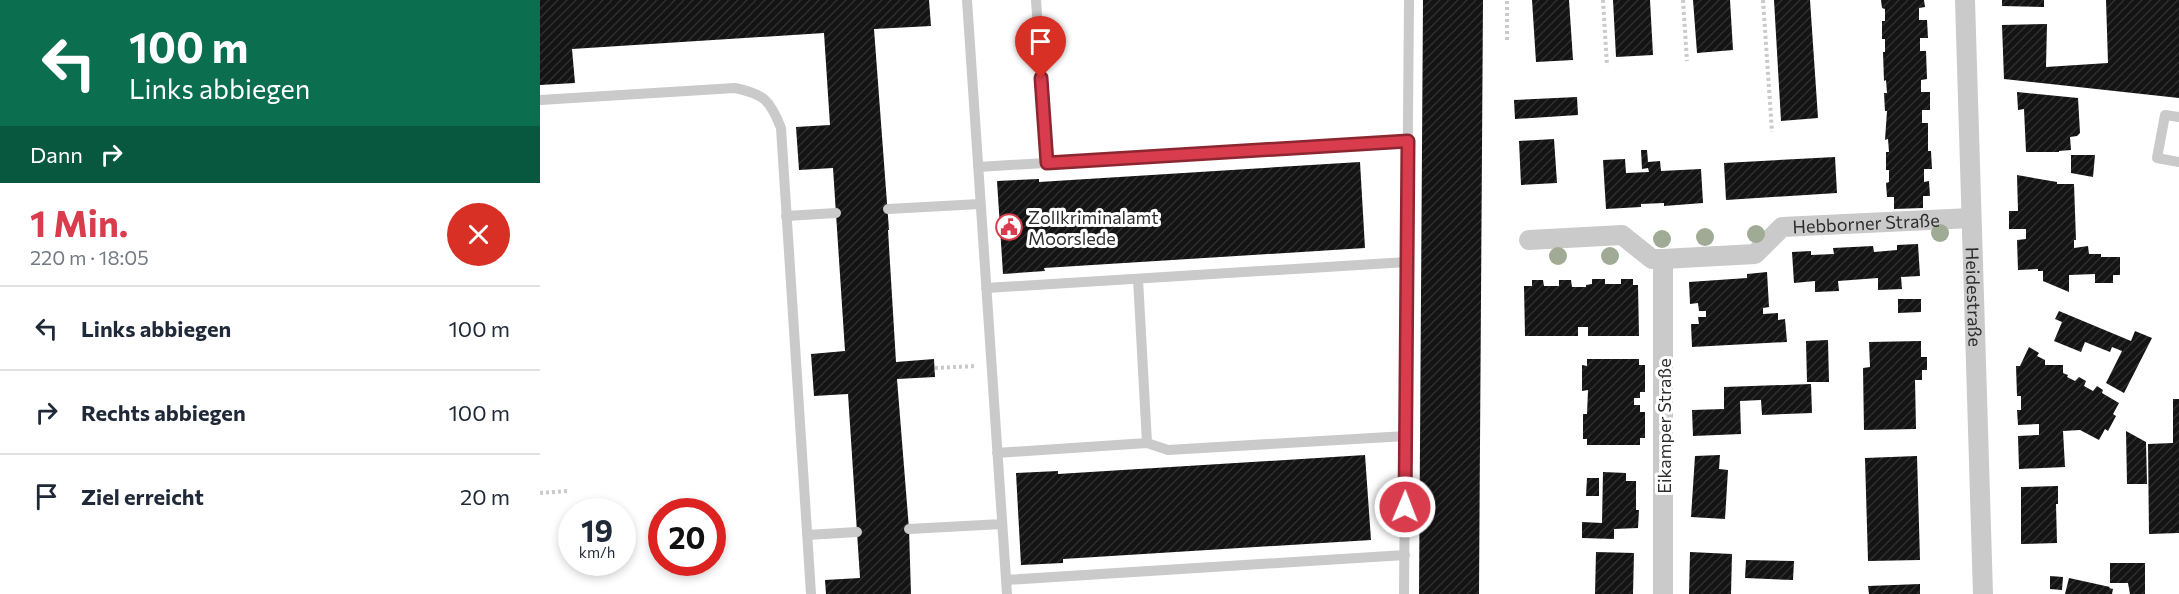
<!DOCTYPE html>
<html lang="de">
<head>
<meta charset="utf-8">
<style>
  body { margin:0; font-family:Commissioner,sans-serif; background:#f2f2f3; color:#1f2937; height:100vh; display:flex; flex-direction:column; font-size:22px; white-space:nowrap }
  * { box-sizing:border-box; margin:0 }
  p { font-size:20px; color:#747a83 }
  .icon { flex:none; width:33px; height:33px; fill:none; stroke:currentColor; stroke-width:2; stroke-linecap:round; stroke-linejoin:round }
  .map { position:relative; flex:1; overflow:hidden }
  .drawer { display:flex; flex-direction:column; background:#fff; width:540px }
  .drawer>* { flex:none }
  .hud { background:#0b6e4f; color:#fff; overflow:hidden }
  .speed { position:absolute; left:18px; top:498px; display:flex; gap:12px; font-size:30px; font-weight:700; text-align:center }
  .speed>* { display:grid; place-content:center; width:78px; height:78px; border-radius:50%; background:#fff; box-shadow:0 3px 9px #0003; line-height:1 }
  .speed small { font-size:15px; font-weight:400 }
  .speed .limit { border:9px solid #d22; background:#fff; color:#111 }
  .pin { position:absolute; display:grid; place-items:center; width:51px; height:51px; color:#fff; margin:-62px -26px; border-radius:50% 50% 50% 0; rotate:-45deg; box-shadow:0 0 6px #0007 }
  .pin .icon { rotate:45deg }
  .me { position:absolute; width:66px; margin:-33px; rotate:1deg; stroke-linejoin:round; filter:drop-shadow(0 0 4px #0008) }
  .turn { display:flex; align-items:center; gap:21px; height:126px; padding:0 30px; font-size:27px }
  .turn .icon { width:78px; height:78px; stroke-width:2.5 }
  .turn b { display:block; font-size:42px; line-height:51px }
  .then { display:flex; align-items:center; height:57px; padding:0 30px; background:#0003; gap:12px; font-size:22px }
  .round { display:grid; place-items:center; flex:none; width:63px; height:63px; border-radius:32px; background:#f2f2f3 }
  .head { display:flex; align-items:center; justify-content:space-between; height:102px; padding:0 30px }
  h1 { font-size:36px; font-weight:700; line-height:45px; color:#d83c4d }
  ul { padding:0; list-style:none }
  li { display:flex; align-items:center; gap:18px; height:84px; padding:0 30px; border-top:2px solid #e0e1e3 }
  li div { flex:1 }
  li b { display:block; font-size:22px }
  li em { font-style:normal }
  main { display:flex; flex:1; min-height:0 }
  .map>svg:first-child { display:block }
  .building { fill:url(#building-hatch) }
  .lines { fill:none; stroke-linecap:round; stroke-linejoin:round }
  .path { stroke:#cacaca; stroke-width:4; stroke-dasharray:3 3; stroke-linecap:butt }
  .lane { stroke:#cacaca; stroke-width:10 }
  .street { stroke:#cacaca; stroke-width:20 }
  .tree { fill:#a0ab95 }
  .route-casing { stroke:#8c2732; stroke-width:15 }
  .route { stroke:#d83c4d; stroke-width:10 }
  .labels { text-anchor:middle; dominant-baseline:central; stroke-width:6; stroke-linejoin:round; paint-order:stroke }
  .poi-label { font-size:18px; fill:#2d2d2d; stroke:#fff; text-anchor:start }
  .street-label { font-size:18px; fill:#2d2d2d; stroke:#fff }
</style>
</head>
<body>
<main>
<section class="drawer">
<div class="hud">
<div class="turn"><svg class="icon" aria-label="left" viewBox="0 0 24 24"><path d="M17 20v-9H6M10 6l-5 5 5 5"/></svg><div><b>100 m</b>Links abbiegen</div></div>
<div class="then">Dann<svg class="icon" aria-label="right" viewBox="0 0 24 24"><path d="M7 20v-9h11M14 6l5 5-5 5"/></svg></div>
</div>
<div class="head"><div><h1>1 Min.</h1><p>220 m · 18:05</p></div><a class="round" style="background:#d93025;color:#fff"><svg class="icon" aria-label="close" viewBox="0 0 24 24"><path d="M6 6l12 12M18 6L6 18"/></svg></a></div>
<ul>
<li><svg class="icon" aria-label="left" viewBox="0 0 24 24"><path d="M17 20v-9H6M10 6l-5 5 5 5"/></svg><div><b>Links abbiegen</b></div><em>100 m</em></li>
<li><svg class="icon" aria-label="right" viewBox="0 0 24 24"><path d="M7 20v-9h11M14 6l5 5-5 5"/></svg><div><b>Rechts abbiegen</b></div><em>100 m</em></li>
<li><svg class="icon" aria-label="arrive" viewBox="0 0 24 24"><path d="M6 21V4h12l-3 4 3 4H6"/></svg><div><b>Ziel erreicht</b></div><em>20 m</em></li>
</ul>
</section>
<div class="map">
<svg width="1639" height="594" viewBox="0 0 1639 594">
  <defs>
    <pattern id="building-hatch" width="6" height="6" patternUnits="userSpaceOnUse" patternTransform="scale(1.5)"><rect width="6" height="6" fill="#141414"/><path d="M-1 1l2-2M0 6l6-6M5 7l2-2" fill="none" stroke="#2e2e2e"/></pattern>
  </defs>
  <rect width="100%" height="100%" fill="#fff"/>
  <!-- building -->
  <path class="building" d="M0,0H389L391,26L334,29L349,230H348L356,362L394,359L395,377L357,379L369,529L371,594H286L285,580L320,578L308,394L274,396L271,354L305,351L293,168L259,170L256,127L290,125L284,33L32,49L35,83L0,85Z
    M883,0H943L939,594H879Z
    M992,0H1029L1033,60L996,62Z
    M1073,0H1110L1113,55L1076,57Z
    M1153,0H1190L1193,50L1157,53Z
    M1234,0H1270L1278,118L1241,121Z
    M1341,0H1384L1385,7L1379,8V20H1387L1388,38H1380V51H1386L1387,79L1381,80V92H1390V110H1382V123H1388V151H1391L1392,169H1384V182L1389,181L1390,196H1383V208L1354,209V197H1347L1346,183L1349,182V170H1346V152H1349L1348,139L1345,140L1347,111H1345L1344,93H1347L1346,80L1344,81L1343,52H1345V39H1342V21H1345V9L1342,8Z
    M1462,0H1504V7L1462,6Z
    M1566,0H1639V98L1464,79L1462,25L1507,24L1506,67L1568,63Z
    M1477,92L1538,98L1540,133L1537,136L1530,137L1531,150L1519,151V152H1486L1484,109L1478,110Z
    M1037,97L1038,115L975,119L974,100Z
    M1014,139L1017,183L981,185L979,141Z
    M1101,150H1107L1108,162L1120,161L1121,171L1161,169L1163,203L1124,206V203L1101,204V207L1066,209L1063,160L1085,159L1086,173L1109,172L1108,168L1102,169Z
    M1531,155H1555L1553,177L1531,173Z
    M1295,157L1297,193L1186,200L1184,163Z
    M820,162L825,248L504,268L505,271L463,274L457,181L499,179V182Z
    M1477,175L1517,182V184H1534L1536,240H1534V248L1548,246L1549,254H1561V257H1580V275H1573V283H1555V274L1529,275V292L1503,281V271H1498V269L1478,270L1477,240L1486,239V229H1469V211H1478Z
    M1378,244L1380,276L1361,277L1362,289L1338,290V278L1298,281L1299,291L1275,292V281L1254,283L1252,252L1271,251V255L1294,254L1293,248L1333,246L1334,252L1357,250V245Z
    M1227,272L1229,307L1223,308V314L1238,313V320L1245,319L1247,342L1152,347L1151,324H1159L1158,317H1166V311H1159L1158,303L1150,304L1149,282L1207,278V274Z
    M1052,279H1065V284H1081V279H1093V285H1098L1099,336H1048V327H1038V336H985L984,286H992V280H1003L1004,286H1019V280H1031L1032,287H1046V285L1052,284Z
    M1358,299H1381V312L1358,313Z
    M1519,311L1591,341L1595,331L1612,338L1584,393L1566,383L1582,351L1572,347L1570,352L1545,342L1541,352L1514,341L1522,322L1515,319Z
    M1288,340L1289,382H1267L1266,341Z
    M1381,341V357H1387V370H1382V380H1375L1376,429L1324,430L1323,368L1330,367L1329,342Z
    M1489,347L1499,353L1497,356L1505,360V365H1523V373L1528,375L1527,377L1535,381L1539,377L1546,381L1544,386L1553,391L1557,386L1563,390L1562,393L1579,403L1573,414L1576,416L1568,431L1565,429L1559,440L1540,430L1523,431L1525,467L1479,469L1478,436L1499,435V424L1478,425L1477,410H1481V396H1477L1476,366H1480Z
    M1047,359H1099V365H1105V392H1100V398H1094V405H1100V412H1105V438H1100V445H1047V439H1043V414H1047L1048,390L1042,391V365L1047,366Z
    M1271,384L1272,413L1222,415L1221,400L1200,401L1201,434L1153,436L1152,410L1184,409V387Z
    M1633,399H1639V533L1609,534L1608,444L1633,443Z
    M1586,431L1606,442L1607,484H1587Z
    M825,455L831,540L523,559V563L481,565L476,473L518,471V474Z
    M1180,455L1179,469L1188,470L1185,519L1151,517L1155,456Z
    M1377,456L1380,560L1328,561L1325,458Z
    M1063,472L1086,473V481H1096V510H1099L1098,528L1074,529V539L1042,538V522L1062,523Z
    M1047,478H1059V496H1046Z
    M1518,486V504H1516L1517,543L1481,544V487Z
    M1056,552L1094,553L1093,594H1055Z
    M1150,552L1192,554L1191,594H1149Z
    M1206,560L1254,561L1253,580L1205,578Z
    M1570,563H1605V594H1590L1588,583H1570Z
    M1510,576L1523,577L1522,590L1510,589Z
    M1529,578L1570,587L1569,588L1573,589L1572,594H1525Z
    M1380,584V594H1329L1328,586Z"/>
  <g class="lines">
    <!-- path -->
    <path class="path" d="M1063,0L1067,66
      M1143,0L1147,61
      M1223,0L1232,132
      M967,40V0
      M395,368L436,366
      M0,493L28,491"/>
    <!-- lane -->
    <path class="lane" d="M427,0L467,594
      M496,0L507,163
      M0,100L195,88C224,94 230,100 241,128L271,594
      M1639,117L1625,115L1617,158L1639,162
      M438,167L868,141
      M348,209L440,204
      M246,216L296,213
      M598,279L607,443
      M446,288L867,262
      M457,453L607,443L628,450L866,436
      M369,529L462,524
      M267,535L317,532
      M466,580L865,555
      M864,594L869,0"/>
    <!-- street -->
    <g class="street">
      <path id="s1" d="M1425,0L1443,594"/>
      <path id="s2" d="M989,240L1082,235L1112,259H1123L1215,254L1242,227L1431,218"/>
      <path d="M1123,259V594"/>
    </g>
  </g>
  <!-- trees -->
  <g class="tree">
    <circle cx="1400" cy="233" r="9"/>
    <circle cx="1216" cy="234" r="9"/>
    <circle cx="1165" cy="237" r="9"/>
    <circle cx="1122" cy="239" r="9"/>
    <circle cx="1018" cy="256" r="9"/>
    <circle cx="1070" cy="256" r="9"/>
  </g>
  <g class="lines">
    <!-- route casing -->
    <g class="route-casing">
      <path id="route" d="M501,78L507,163L868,141L865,507"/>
    </g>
    <!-- route -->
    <use href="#route" class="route"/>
  </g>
  <!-- icons -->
  <defs>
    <g id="civic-ring" transform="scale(1.35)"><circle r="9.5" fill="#fff" stroke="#d83c4d" stroke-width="1.5"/><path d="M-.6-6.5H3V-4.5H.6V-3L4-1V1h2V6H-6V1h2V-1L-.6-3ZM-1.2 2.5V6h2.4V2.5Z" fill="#d83c4d"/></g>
  </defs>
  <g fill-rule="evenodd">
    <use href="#civic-ring" x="469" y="227"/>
  </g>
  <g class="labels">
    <!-- poi labels -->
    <g class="poi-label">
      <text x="488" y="217">Zollkriminalamt<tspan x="488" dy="21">Moorslede</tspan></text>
    </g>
    <!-- street labels -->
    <g class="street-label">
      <text stroke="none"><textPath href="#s2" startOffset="357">Hebborner Straße</textPath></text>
      <text stroke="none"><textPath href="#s1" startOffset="297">Heidestraße</textPath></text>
      <text transform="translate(1124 426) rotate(-90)">Eikamper Straße</text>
    </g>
  </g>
</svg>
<div class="speed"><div>19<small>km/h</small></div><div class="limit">20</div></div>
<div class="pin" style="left:501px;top:78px;background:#d93025"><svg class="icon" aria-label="arrive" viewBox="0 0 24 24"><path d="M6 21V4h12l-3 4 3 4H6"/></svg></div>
<svg class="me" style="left:865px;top:507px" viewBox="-20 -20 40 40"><circle r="17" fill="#d83c4d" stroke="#fff" stroke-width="3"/><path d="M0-11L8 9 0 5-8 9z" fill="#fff"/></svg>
</div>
</main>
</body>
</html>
